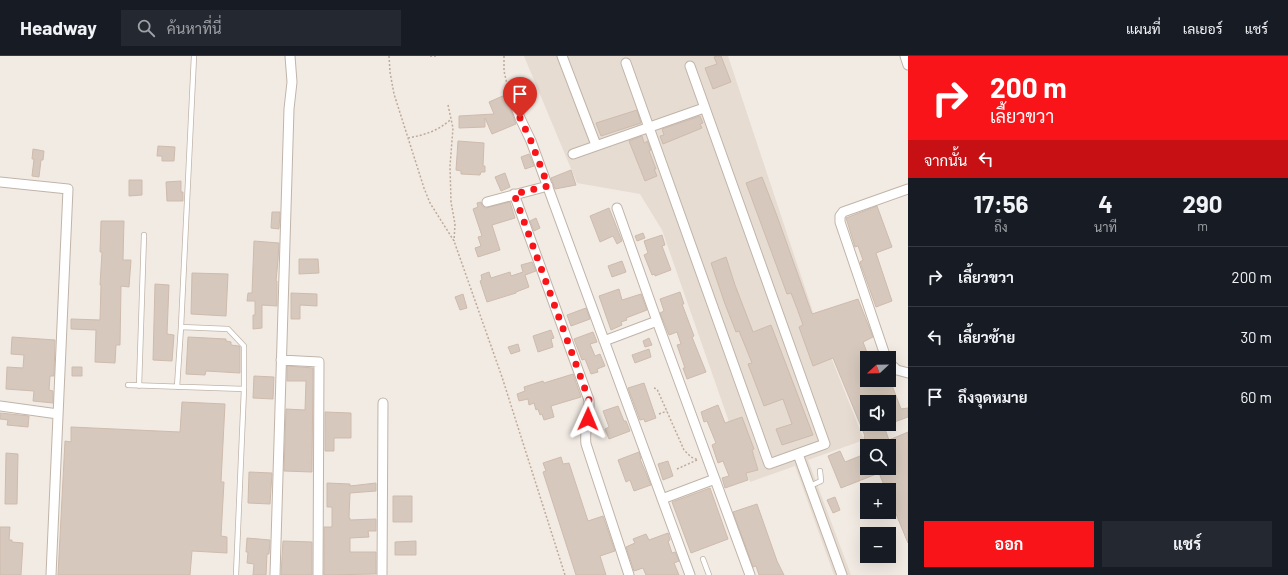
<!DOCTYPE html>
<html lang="th">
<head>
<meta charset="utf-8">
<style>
  body { margin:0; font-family:Barlow,Sarabun,sans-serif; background:#242831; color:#f1f3f6; height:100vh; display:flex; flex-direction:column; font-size:15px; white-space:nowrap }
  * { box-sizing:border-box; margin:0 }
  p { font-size:13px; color:#9ea1a6 }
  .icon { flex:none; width:22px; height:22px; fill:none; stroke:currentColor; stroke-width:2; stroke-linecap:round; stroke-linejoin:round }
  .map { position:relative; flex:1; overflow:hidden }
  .drawer { display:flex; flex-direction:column; background:#171b24; width:380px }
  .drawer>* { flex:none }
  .top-card { background:#f81418; color:#fff; overflow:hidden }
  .needle { width:26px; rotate:248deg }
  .controls { position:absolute; left:860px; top:295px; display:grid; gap:8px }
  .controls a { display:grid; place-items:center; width:36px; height:36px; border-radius:0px; background:#171b24; box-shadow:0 4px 16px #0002; font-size:20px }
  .pin { position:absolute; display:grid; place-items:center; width:34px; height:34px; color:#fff; margin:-41px -17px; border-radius:50% 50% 50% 0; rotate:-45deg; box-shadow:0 0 4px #0007 }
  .pin .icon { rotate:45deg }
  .me { position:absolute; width:44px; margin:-22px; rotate:1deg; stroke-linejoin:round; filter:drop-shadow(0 0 3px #0008) }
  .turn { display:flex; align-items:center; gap:14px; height:84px; padding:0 16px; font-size:18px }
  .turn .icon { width:52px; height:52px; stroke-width:2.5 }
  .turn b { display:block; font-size:28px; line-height:34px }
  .then { display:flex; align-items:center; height:38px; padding:0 16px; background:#0003; gap:8px; font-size:15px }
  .eta { display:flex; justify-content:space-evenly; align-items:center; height:68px; text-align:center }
  .eta b { font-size:24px; font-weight:700; line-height:28px }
  .action { display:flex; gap:8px; margin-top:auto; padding:8px 16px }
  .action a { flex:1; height:46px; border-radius:0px; background:#f81418; color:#fff; font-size:16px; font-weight:700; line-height:46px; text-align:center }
  .action a+a { background:#242831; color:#f1f3f6 }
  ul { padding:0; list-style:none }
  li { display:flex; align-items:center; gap:12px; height:60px; padding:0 16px; border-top:1px solid #363941 }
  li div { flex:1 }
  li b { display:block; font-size:15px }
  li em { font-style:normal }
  header { display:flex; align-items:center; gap:24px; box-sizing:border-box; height:56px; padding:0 20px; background:#171b24; border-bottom:1px solid #363941 }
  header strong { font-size:19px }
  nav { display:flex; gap:22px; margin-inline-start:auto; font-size:14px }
  .search { width:280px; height:36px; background:#242831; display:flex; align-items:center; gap:10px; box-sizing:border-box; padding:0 14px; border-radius:0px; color:#9ea1a6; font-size:15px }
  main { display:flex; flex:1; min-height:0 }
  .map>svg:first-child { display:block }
  .residential { fill:#e6dcd2 }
  .building { fill:#d6c8bc; stroke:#cebbad }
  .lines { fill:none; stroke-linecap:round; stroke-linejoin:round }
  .service-casing { stroke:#c0b4a9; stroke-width:6 }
  .minor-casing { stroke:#c0b4a9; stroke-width:11 }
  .path { stroke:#bfaa98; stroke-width:1.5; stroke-dasharray:2 2; stroke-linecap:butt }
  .service { stroke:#fff; stroke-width:4.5 }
  .minor { stroke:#fff; stroke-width:9 }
  .route { stroke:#f81418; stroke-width:7; stroke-dasharray:0 12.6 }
</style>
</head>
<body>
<header>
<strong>Headway</strong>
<div class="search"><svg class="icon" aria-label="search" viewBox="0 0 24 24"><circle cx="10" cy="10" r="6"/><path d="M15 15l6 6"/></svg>ค้นหาที่นี่</div>
<nav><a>แผนที่</a><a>เลเยอร์</a><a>แชร์</a></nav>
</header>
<main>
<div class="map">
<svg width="908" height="519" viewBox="0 0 908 519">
  <rect width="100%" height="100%" fill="#f2ebe4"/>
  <!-- residential -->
  <path class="residential" d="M524,0H728L813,256L864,384L808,404L851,519H834L795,410L750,426L662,174L640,138L577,127Z"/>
  <!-- building -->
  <path class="building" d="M717,0H721L731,26L713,33L705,12L717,8L714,1Z
    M505,39L516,68L492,78L485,62V71L459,72V60L494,58L489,46Z
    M637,54L641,67L601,80L596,67Z
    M700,60L703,67L700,68L702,72L663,88L660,80L664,79L662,73Z
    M642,80L644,87L648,85V87L651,94L649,95L656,113H654L657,120L645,125L629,85Z
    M458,85L484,87L483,110H485V116H481L480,119L461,118V115L456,114Z
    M158,90L175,91L174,105H162V100H157Z
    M33,93L44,95L43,104H41L39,121L32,120L34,103H32Z
    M529,98L534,110L525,113L521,101Z
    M571,114L576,129L555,133L551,122Z
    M505,117L510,131L501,135L495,121Z
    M762,121L777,160L812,258L858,243L873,281L863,286L869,302H867V324H890L901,353L908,352V361L889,368V346H867V368H883L889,384L908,376V487L889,441V434H886L879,417L841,432L828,400L840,395L845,406L865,398L867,403V412H889V390H867L864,381L865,380L833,302L813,310L799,271L803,269L798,255L791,237L787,238L746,127Z
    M129,124H142V139L129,140Z
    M181,125V136H183V145H167L166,126Z
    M481,146L482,150L486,152L510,146L515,162L492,169L500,194L478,201L475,192L481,190L478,181L482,180L473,153L478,151L477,147Z
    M877,150L892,191L876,197L892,245L876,251L860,206L863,204L858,190L855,191L846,162Z
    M609,152L622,185L617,188L613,180L600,186L590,160Z
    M272,156H280L279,173L271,172Z
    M536,162L540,172L534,175L530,165Z
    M101,165H124L123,204H131L129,231L121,230L120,289H116L115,307L95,306L96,274L71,273V263L100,264L101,229H100L102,196H100Z
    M643,177L645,182L637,185L635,180Z
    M662,179L665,189L662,190L671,214L655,220V218L652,219L644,199L648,197L644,185Z
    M254,185L279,187L278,204L276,225H277V250L262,249V272L253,273V259H255V245H247L248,237H252Z
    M726,201L735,229L753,276L771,269L813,379L782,389L776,373L792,368L783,343L764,350L748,308L752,307L739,275L736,276L725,248L711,207Z
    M299,203H318L319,217L299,218Z
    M622,205L626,216L612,221L608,210Z
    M532,206L536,215L525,219L529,231L516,236V237L487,246L480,225L482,224L481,219L489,216L491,222L510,216L511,220L523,216L521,209Z
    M192,217L228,218L226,260L191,258Z
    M155,228L169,229L167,278L174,279L172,305L153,304Z
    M619,233L622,244L641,238L647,254L626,262L627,264L621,266L622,269L611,274L599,240Z
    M680,236L684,248H682L694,280L692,281L706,316L687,323L683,312H685L677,289L681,288L677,276L669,279L660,257L664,255L660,243Z
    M291,237L317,238V250L300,249V263H291Z
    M463,238L467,252L460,254L455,241Z
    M586,252L590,263L571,270L567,259Z
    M551,274L554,282L551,283L553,291L538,296L533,280Z
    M593,276L597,286L590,288L595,300L600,298L605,310L597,313L598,316L591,318L585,303L582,304L574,283Z
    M12,281L55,284L54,320H50L49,334L53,335V347L33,345L34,335L6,333L7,311L23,312L24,299L11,298Z
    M188,281L226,283V285L231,286V289L239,290L240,291V317L206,315L205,319L186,318Z
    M649,282L652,289L645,291L643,285Z
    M518,288L520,295L511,298L508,291Z
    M649,293L651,301L635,307L632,299Z
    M287,310L313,312L312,416L284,415L286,353L305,354L306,325H287Z
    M72,311H82V320H72Z
    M573,318L581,341L551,350L554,361L544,364L542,358L540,359L538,353L536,354L534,347L529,349L528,343L519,345L517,338L525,335L524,331L543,325L544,327Z
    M254,320L274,321L273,343L253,342Z
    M644,327L656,362L645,366L644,363L640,364L628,332Z
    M182,346L225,348L221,426H224L221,480L227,481V497L192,495L190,519H58L65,385L71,386V371L180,376Z
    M718,349L725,367L742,361L754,393L752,394L758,414L746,417L748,424L725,432L722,422L729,420L723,405L718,407L712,389L716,387L707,365L704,366L701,356Z
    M618,350L624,365H626L630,375L609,383L605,373L609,371L603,355Z
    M325,356L351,357V382H334V395H325Z
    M0,357L29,360L28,371L7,369L8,364L0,363Z
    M639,396L641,403H640L651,429L634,435L630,424L626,426L618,404Z
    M6,397L18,398L17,448H5Z
    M561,401L563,408L569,407L588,465L603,460L615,495L600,500L606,519H576L543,416L546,415L543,407Z
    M668,405L673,420L663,424L658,408Z
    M249,416L272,417L270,448L248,447Z
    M327,427L350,428V430L376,427V435L350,437L349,462H350V464L376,463V475H368L369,481L350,482V496H376V518L324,519V471H332V451H327Z
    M710,432L728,483L691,497L672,446Z
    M393,440H412V466H393Z
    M835,441L840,454L833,457L827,444Z
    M757,448L777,505L784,519H759L756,510L753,511L733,456Z
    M0,471H10L9,484H12V486L23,487L21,519H0Z
    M668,477L670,484L668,485L672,497L675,496L679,505L674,507L679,519H646L643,512L634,515L626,491L635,487L633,483L646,478L649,484Z
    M247,482L270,484L269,498H267L266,519H253L254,508L247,507L248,496H246Z
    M283,485L312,486V519H281Z
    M416,485V499H395V486Z"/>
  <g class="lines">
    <!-- service casing -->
    <g class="service-casing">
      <path id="service" d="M181,271L228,273L244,290V333L236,519
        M128,329L244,333
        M139,330L144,179
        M177,331L181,271L194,0
        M810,430L821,425L820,415
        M703,503L709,519"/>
    </g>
    <!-- minor casing -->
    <g class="minor-casing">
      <path id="minor" d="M562,0L596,89
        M905,0L908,9
        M626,7L769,408L825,388L690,10
        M510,36L520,62L531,85L690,519
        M573,98L704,52
        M0,126L68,133L51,519
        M514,138L589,344C590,359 584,373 586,388L629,519
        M487,146L548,130
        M617,152L657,265L750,519
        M604,285L657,265
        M886,302L840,166V160L843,156L908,133
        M281,304L319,306L318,519
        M889,307L897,314L908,317
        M0,350L58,358
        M798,398L842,519
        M662,443L715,423
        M275,519L289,53L292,26L290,0
        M382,519L383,347"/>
    </g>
    <!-- path -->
    <path class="path" d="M389,0L390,16L394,38L424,132L430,147L454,185L502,321L565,519
      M430,0H438
      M504,0V15L507,28
      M448,49L453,72L450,110L451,146L455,168L454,185
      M408,82C424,79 438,75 450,64
      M654,332L657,333L684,394L691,401L698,404
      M659,358L667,355
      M677,413L697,404"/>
    <!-- service -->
    <use href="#service" class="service"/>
    <!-- minor -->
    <use href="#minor" class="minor"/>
  </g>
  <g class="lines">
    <!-- route -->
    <path class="route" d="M520,62L531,85L548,130L514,138L589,344L590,352L588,363"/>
  </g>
</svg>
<div class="controls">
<a><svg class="needle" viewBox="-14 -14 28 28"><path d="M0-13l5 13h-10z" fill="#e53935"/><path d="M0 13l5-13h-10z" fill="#9ea1a6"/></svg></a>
<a><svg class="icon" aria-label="sound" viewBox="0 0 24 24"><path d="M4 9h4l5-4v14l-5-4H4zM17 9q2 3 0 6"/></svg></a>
<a><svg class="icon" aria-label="search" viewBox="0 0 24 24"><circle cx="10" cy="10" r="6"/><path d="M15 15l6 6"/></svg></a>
<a>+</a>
<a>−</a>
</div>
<div class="pin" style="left:520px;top:62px;background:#d93025"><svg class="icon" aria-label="arrive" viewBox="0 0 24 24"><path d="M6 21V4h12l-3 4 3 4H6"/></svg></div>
<svg class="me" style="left:588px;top:363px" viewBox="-20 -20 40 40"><path d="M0-17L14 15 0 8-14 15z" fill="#f81418" stroke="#fff" stroke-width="4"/></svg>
</div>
<section class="drawer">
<div class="top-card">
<div class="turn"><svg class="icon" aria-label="right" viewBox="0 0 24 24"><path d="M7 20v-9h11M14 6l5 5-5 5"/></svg><div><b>200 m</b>เลี้ยวขวา</div></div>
<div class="then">จากนั้น<svg class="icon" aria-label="left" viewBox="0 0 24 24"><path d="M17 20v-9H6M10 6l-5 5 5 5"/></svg></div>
</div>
<div class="eta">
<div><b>17:56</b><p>ถึง</p></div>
<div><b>4</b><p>นาที</p></div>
<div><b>290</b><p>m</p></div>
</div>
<ul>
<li><svg class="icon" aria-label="right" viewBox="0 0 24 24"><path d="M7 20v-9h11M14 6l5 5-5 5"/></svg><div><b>เลี้ยวขวา</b></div><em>200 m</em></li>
<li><svg class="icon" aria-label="left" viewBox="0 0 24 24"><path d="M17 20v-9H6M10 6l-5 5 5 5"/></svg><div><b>เลี้ยวซ้าย</b></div><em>30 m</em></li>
<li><svg class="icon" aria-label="arrive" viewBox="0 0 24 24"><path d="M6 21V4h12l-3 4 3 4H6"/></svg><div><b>ถึงจุดหมาย</b></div><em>60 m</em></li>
</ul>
<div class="action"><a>ออก</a><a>แชร์</a></div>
</section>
</main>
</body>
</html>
